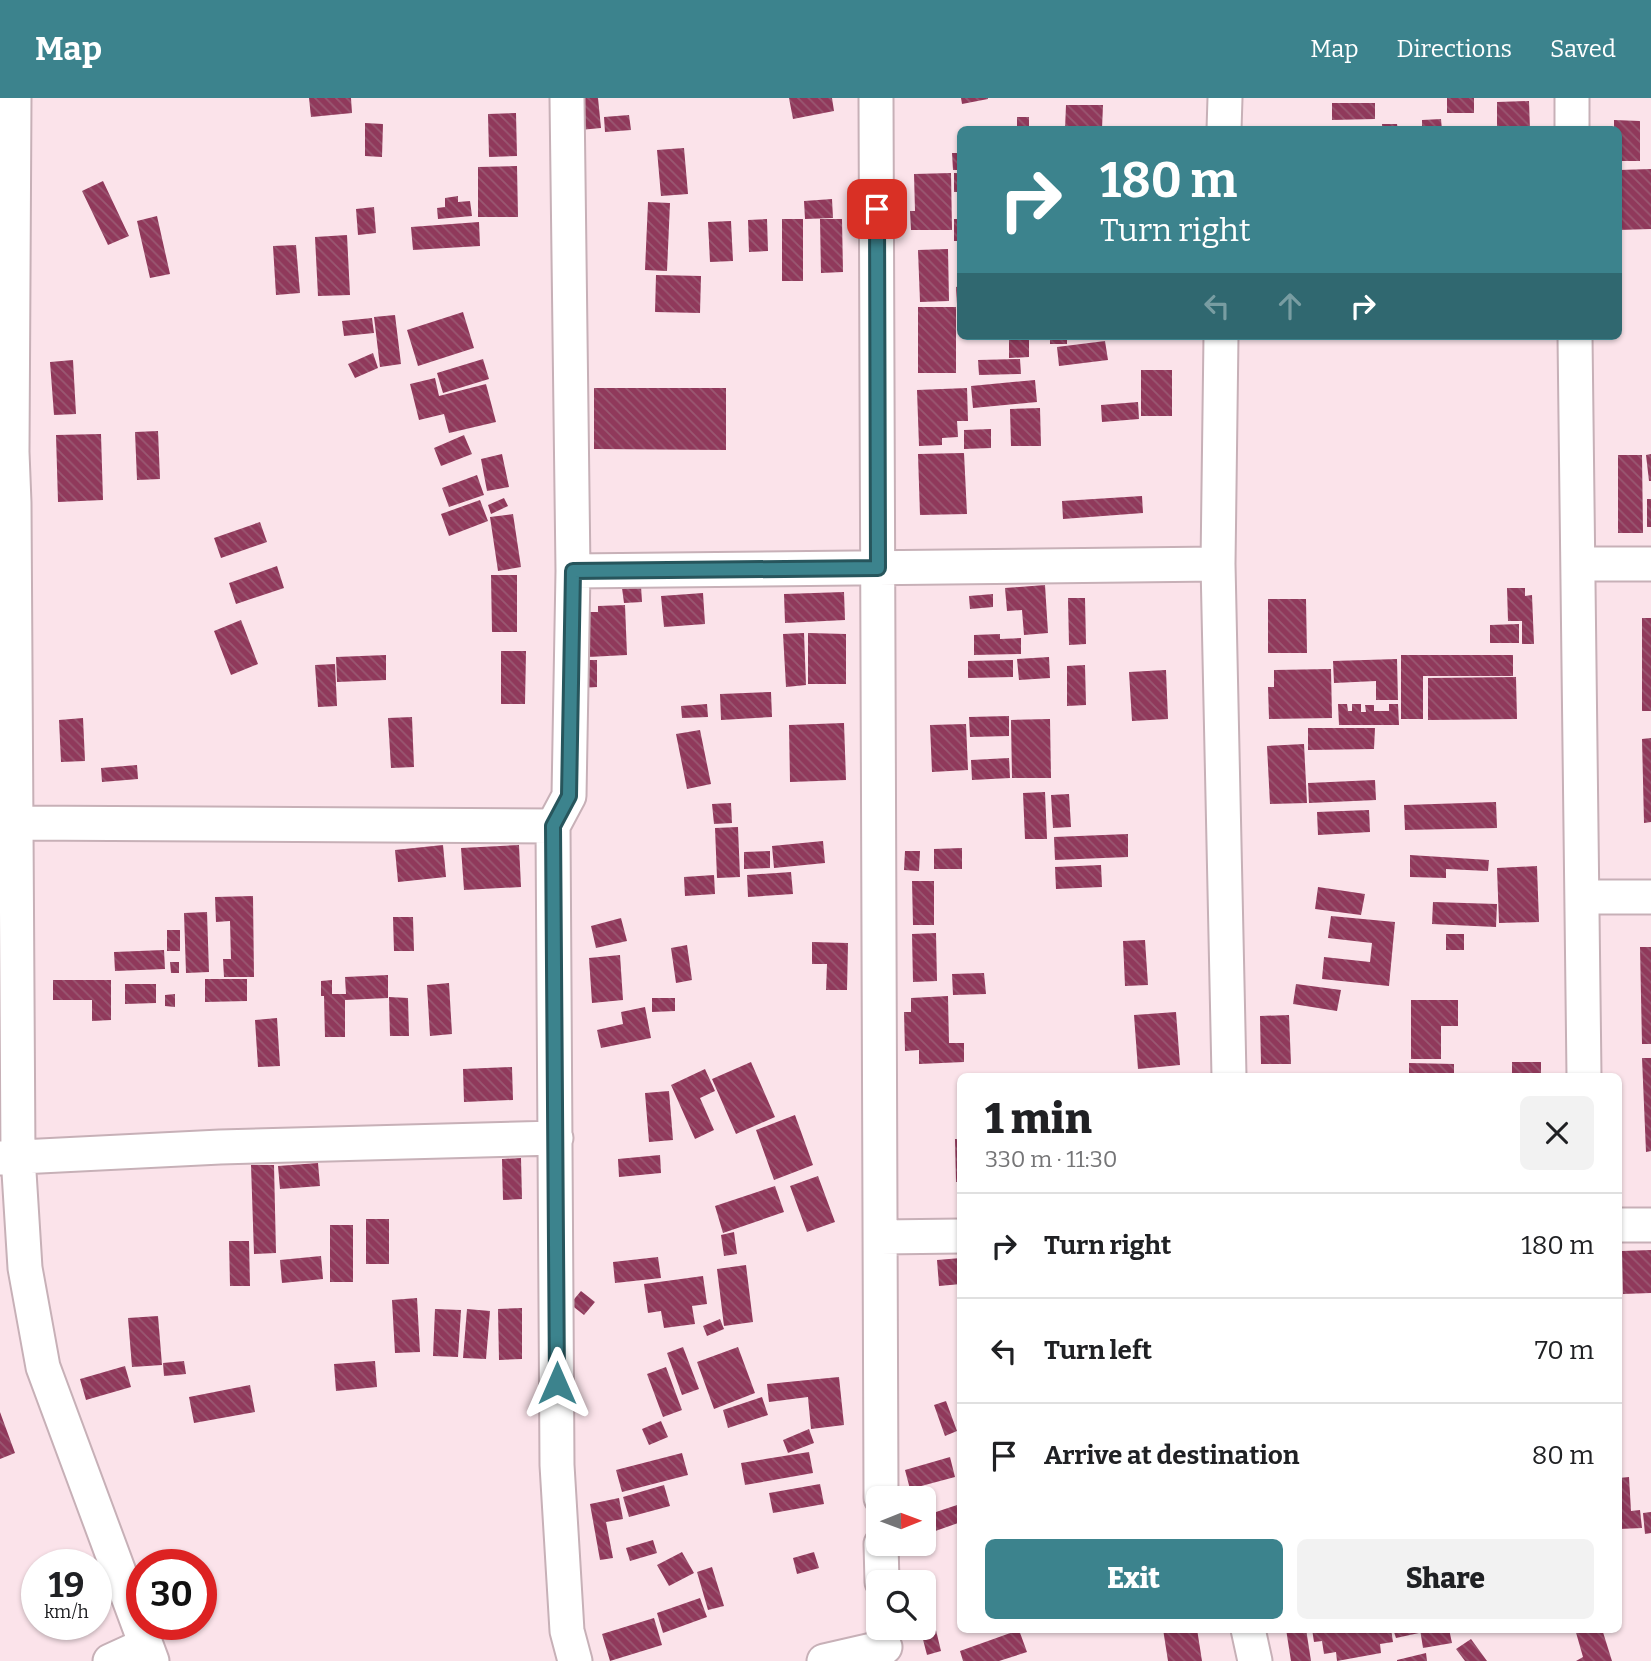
<!DOCTYPE html>
<html lang="en">
<head>
<meta charset="utf-8">
<style>
  body { margin:0; font-family:Bitter,serif; background:#f2f2f2; color:#202124; height:100vh; display:flex; flex-direction:column; font-size:26px; white-space:nowrap }
  * { box-sizing:border-box; margin:0 }
  p { font-size:23px; color:#757577 }
  .icon { flex:none; width:38px; height:38px; fill:none; stroke:currentColor; stroke-width:2; stroke-linecap:round; stroke-linejoin:round }
  .map { position:relative; flex:1; overflow:hidden }
  .drawer { position:absolute; left:957px; top:975px; width:665px; height:560px; display:flex; flex-direction:column; background:#fff; border-radius:10px; box-shadow:0 2px 5px #0004 }
  .drawer>* { flex:none }
  .hud { position:absolute; left:957px; top:28px; width:665px; height:214px; border-radius:10px; box-shadow:0 2px 5px #0004; background:#3c838d; color:#fff; overflow:hidden }
  .needle { width:46px; rotate:89deg }
  .controls { position:absolute; left:866px; top:1388px; display:grid; gap:14px }
  .controls a { display:grid; place-items:center; width:70px; height:70px; border-radius:10px; background:#fff; box-shadow:0 2px 5px #0004; font-size:35px }
  .speed { position:absolute; left:21px; top:1451px; display:flex; gap:14px; font-size:35px; font-weight:700; text-align:center }
  .speed>* { display:grid; place-content:center; width:91px; height:91px; border-radius:50%; background:#fff; box-shadow:0 2px 5px #0004; line-height:1 }
  .speed small { font-size:18px; font-weight:400 }
  .speed .limit { border:10px solid #d22; background:#fff; color:#111 }
  .pin { position:absolute; display:grid; place-items:center; width:60px; height:60px; color:#fff; margin:-30px; border-radius:14px; box-shadow:0 4px 10px #0006 }
  .me { position:absolute; width:77px; margin:-38px; rotate:0deg; stroke-linejoin:round; filter:drop-shadow(0 0 5px #0008) }
  .turn { display:flex; align-items:center; gap:24px; height:147px; padding:0 28px; font-size:32px }
  .turn .icon { width:91px; height:91px; stroke-width:2.5 }
  .turn b { display:block; font-size:49px; line-height:60px }
  .lanes { display:flex; align-items:center; height:66px; padding:0 28px; background:#0003; justify-content:center; gap:35px; direction:ltr }
  .lanes .off { opacity:.35 }
  .round { display:grid; place-items:center; flex:none; width:74px; height:74px; border-radius:10px; background:#f2f2f2 }
  .overview { display:flex; align-items:center; justify-content:space-between; height:119px; padding:0 28px }
  h1 { font-size:42px; font-weight:800; line-height:52px }
  .primary-button { display:flex; gap:14px; margin-top:auto; padding:14px 28px }
  .primary-button a { flex:1; height:80px; border-radius:10px; background:#3c838d; color:#fff; font-size:28px; font-weight:800; line-height:80px; text-align:center }
  .primary-button a+a { background:#f2f2f2; color:#202124 }
  ul { padding:0; list-style:none }
  li { display:flex; align-items:center; gap:21px; height:105px; padding:0 28px; border-top:2px solid #e0e0e0 }
  li div { flex:1 }
  li b { display:block; font-size:26px }
  li em { font-style:normal }
  header { display:flex; align-items:center; gap:42px; box-sizing:border-box; height:98px; padding:0 35px; background:#3c838d; color:#fff }
  header strong { font-size:33px }
  nav { display:flex; gap:38px; margin-inline-start:auto; font-size:24px }
  .map>svg:first-child { display:block }
  .building { fill:url(#building-back-hatch) }
  .lines { fill:none; stroke-linecap:round; stroke-linejoin:round }
  .street-casing { stroke:#c7b0b7; stroke-width:37 }
  .street { stroke:#fff; stroke-width:33 }
  .route-casing { stroke:#27555c; stroke-width:18 }
  .route { stroke:#3c838d; stroke-width:12 }
</style>
</head>
<body>
<header>
<strong>Map</strong>
<nav><a>Map</a><a>Directions</a><a>Saved</a></nav>
</header>
<div class="map">
<svg width="1651" height="1563" viewBox="0 0 1651 1563">
  <defs>
    <pattern id="building-back-hatch" width="6" height="6" patternUnits="userSpaceOnUse" patternTransform="scale(1.75)"><rect width="6" height="6" fill="#90395b"/><path d="M-1 5l2 2M0 0l6 6M5-1l2 2" fill="none" stroke="#9a5872"/></pattern>
  </defs>
  <rect width="100%" height="100%" fill="#fbe3ea"/>
  <!-- building -->
  <path class="building" d="M309,0H351L352,15L311,19Z
    M577,0H598L601,30L580,32Z
    M789,0H832L834,13L793,21Z
    M961,0H988V1L962,6Z
    M1447,0H1474V15H1447Z
    M1529,3L1530,32H1497V4Z
    M1332,5H1375V21L1332,22Z
    M1066,7H1103L1102,31H1065Z
    M516,15L517,58L489,59L488,16Z
    M629,17L631,32L605,34L604,19Z
    M1017,19H1029V32H1017Z
    M1441,21L1442,32H1422V22Z
    M1614,22L1640,23V63H1619V32H1614Z
    M365,25L383,26L382,59L365,58Z
    M1382,26H1397L1398,32H1382Z
    M684,50L688,96L661,98L657,52Z
    M952,55H961V72H953Z
    M517,68L518,119H478V69Z
    M1651,71V131L1619,132V72Z
    M951,75L952,132H911L910,113H915L914,76Z
    M954,75H961V94H954Z
    M103,83L129,138L108,147L82,93Z
    M458,98V104L470,103L472,118L438,121L437,110L445,109V100Z
    M832,101L833,120L805,121L804,103Z
    M648,104L670,105L667,173L645,172Z
    M374,109L376,135L358,137L356,111Z
    M157,118L170,176L150,180L137,123Z
    M767,121L768,153L749,154L748,122Z
    M782,121H803V183H782Z
    M820,121H842L843,174L821,175Z
    M954,121H961V143H954Z
    M731,123L733,163L710,164L708,124Z
    M479,124L480,148L413,152L411,129Z
    M347,137L350,197L318,198L315,139Z
    M296,147L300,195L276,197L273,148Z
    M948,151L949,203L920,204L918,152Z
    M656,177L701,178L700,215L655,214Z
    M961,188V205L957,206L956,189Z
    M918,209H956V275H918Z
    M463,214L474,250L418,268L407,232Z
    M395,217L401,266L380,269L374,219Z
    M372,220L374,235L344,238L342,223Z
    M1009,238H1029V259L1009,260Z
    M1050,238H1067V246H1050Z
    M1105,243L1108,262L1059,268L1057,249Z
    M373,255L378,270L355,280L348,266Z
    M483,261L489,281L443,295L437,275Z
    M1020,261L1021,276L979,277L978,262Z
    M73,262L76,316L54,317L50,264Z
    M1141,272H1172V318H1141Z
    M435,280L439,298L486,286L496,324L449,335L444,316L419,322L410,286Z
    M1035,282L1037,304L973,310L971,288Z
    M594,290H726V352L594,351Z
    M967,290L968,323H957L958,339L942,340V347L919,348L917,292Z
    M1138,304L1139,321L1102,324L1101,307Z
    M1040,310L1041,348H1011L1010,311Z
    M991,331V350L964,351V332Z
    M158,333L160,381L137,382L135,334Z
    M101,336L103,402L58,404L56,337Z
    M464,337L472,356L441,368L434,350Z
    M964,355L967,416L920,417L918,356Z
    M502,356L509,389L487,393L481,361Z
    M1651,356V383H1649L1646,357Z
    M1618,357H1642L1643,435H1618Z
    M477,377L484,397L449,409L442,390Z
    M1142,398L1143,415L1063,421L1062,403Z
    M504,400L508,408L491,416L488,407Z
    M1647,401H1651V429H1647Z
    M480,402L488,423L449,438L441,416Z
    M513,416L521,469L498,473L490,419Z
    M260,424L267,444L221,460L214,440Z
    M277,468L284,490L236,506L229,485Z
    M491,477H517V534H492Z
    M1045,487L1048,535L1024,537L1022,512L1007,513L1005,490Z
    M641,488L642,504L624,505L622,490Z
    M1507,490H1525V498L1532,497L1534,546H1522V523H1508Z
    M844,494L845,522L785,525L784,496Z
    M703,495L705,526L664,529L661,498Z
    M993,496V509L970,511L969,498Z
    M1068,500H1085L1086,546L1069,547Z
    M1268,501H1306L1307,555H1268Z
    M625,507L627,557L588,559L587,514H598V508Z
    M1642,520H1651V613H1642Z
    M241,522L258,566L231,577L214,533Z
    M1519,526V545H1490V527Z
    M804,535L806,587L786,589L783,536Z
    M808,535L846,536V586H808Z
    M1000,536V541L1021,540V556L974,557V537Z
    M501,553H526L525,606H501Z
    M386,557V582L337,584L336,559Z
    M1401,557H1513V578H1423V621H1401Z
    M1049,559L1050,580L1019,582L1017,561Z
    M1397,561L1398,602H1376V583L1334,585L1333,563Z
    M580,562H597V589L581,590Z
    M1013,562V579L968,580V563Z
    M335,566L337,608L318,609L315,567Z
    M1085,567L1086,607L1067,608V568Z
    M1331,571L1332,620L1269,621L1268,589H1274V572Z
    M1166,572L1168,621L1132,623L1129,574Z
    M1516,579L1517,621L1428,622V580Z
    M771,594L772,619L721,622L720,596Z
    M707,606L708,619L682,620L681,608Z
    M1338,606H1347L1348,613H1352V606H1361V614H1366L1365,607H1374V613H1389V606H1398L1399,627H1339Z
    M1009,618V638L970,639L969,619Z
    M412,619L414,669L391,670L388,620Z
    M83,620L85,663L61,664L59,622Z
    M1050,621L1051,680H1012L1011,622Z
    M844,625L846,682L790,684L789,627Z
    M966,626L968,672L932,674L930,627Z
    M1308,630H1375L1374,651L1308,652Z
    M700,632L711,686L687,691L676,636Z
    M1651,640V724L1644,725L1642,641Z
    M1304,646L1307,705L1270,706L1267,648Z
    M1009,660L1010,680L972,682L971,662Z
    M137,667L138,681L102,684L101,670Z
    M1375,682L1376,702L1309,705L1308,685Z
    M1045,694L1047,741H1025L1023,695Z
    M1069,696L1071,729L1053,730L1051,697Z
    M1496,704L1497,730L1405,732L1404,707Z
    M731,705L732,725L714,726L712,706Z
    M1369,712L1370,734L1318,737L1317,714Z
    M738,729L740,779L717,780L715,730Z
    M1128,736V759L1055,762L1054,739Z
    M823,743L825,765L774,770L772,748Z
    M443,747L446,779L398,784L395,752Z
    M519,747L521,789L464,792L461,750Z
    M962,750V771H934V751Z
    M770,753V770L744,771V754Z
    M905,753H920L919,773L904,772Z
    M1410,757L1489,762L1488,773L1446,771V780L1410,779Z
    M1101,767L1102,789L1056,791L1055,769Z
    M1537,768L1539,824L1499,825L1497,770Z
    M791,774L793,796L748,799L747,777Z
    M714,777L715,796L685,798L684,779Z
    M912,783H934V827H913Z
    M1318,789L1365,796L1361,817L1315,811Z
    M253,798L254,879H224L223,861H231L230,823L216,824L215,799Z
    M1433,804L1497,806L1496,829L1432,826Z
    M207,814L209,874L186,875L184,815Z
    M1331,818L1395,824L1389,888L1322,881L1324,859L1370,864L1372,845L1328,840Z
    M393,819H413L414,853H394Z
    M621,820L627,843L596,850L591,828Z
    M167,832H180V853H167Z
    M936,835L937,883L913,884L912,836Z
    M1446,836H1464V852H1446Z
    M1145,842L1148,887L1125,888L1123,843Z
    M812,844L848,845L847,892H826L827,866H812Z
    M687,847L692,882L676,885L671,850Z
    M1640,849H1651V946H1642Z
    M164,852L165,871L115,873L114,854Z
    M620,857L623,902L592,905L589,860Z
    M170,864H179V875H171Z
    M984,875L986,896L953,897L952,876Z
    M388,877V900L345,902V939H325L324,898H321V883L332,882V896H346L345,879Z
    M205,881H247V903L205,904Z
    M53,882H111V922L92,923V902H53Z
    M449,885L452,936L430,938L427,887Z
    M125,886H156V905L125,906Z
    M1296,886L1341,892L1337,913L1293,906Z
    M175,896V909L165,908V897Z
    M948,898L949,945H964V964L919,966V952L905,953L904,914H911V900Z
    M389,899L408,900L409,938H390Z
    M652,900H675V913L652,914Z
    M1411,902H1458V928H1441V961H1411Z
    M645,909L651,940L601,950L597,932L623,926L621,914Z
    M1176,914L1180,967L1138,971L1134,917Z
    M1289,917L1291,966H1261L1260,918Z
    M277,920L280,968L258,969L255,922Z
    M1642,960H1651V1053L1646,1054Z
    M751,964L775,1019L736,1036L712,981Z
    M1512,964H1541V978H1512Z
    M1409,965L1454,966V978H1409Z
    M512,969L513,1002L464,1004L463,971Z
    M705,971L715,993L700,1000L714,1032L695,1041L671,987Z
    M669,993L673,1042L649,1044L645,995Z
    M795,1017L813,1067L774,1082L756,1032Z
    M955,1041H961V1084H956Z
    M660,1057L661,1075L619,1079L618,1061Z
    M521,1060L522,1101L503,1102L502,1061Z
    M318,1065L320,1088L280,1091L278,1068Z
    M251,1067H274L276,1155L254,1156Z
    M818,1078L835,1124L807,1134L790,1088Z
    M775,1088L784,1114L723,1135L715,1108Z
    M366,1121H389V1166H366Z
    M330,1127H353V1184H330Z
    M734,1134L737,1156L724,1158L721,1137Z
    M229,1143H249L250,1188H230Z
    M1651,1152V1195L1623,1196L1622,1153Z
    M321,1158L323,1181L282,1185L280,1162Z
    M658,1159L661,1180L615,1185L613,1164Z
    M961,1160V1186L939,1188L937,1162Z
    M746,1167L753,1224L724,1228L717,1171Z
    M703,1178L707,1206L692,1208L695,1226L664,1230L661,1213L648,1215L644,1186Z
    M581,1193L595,1204L584,1217L570,1206Z
    M417,1200L420,1254L395,1255L392,1202Z
    M522,1210V1261L499,1262L498,1211Z
    M435,1211L461,1212L458,1259L433,1258Z
    M467,1211L490,1213L486,1261L463,1260Z
    M158,1218L162,1267L132,1269L128,1220Z
    M720,1221L724,1231L707,1238L703,1228Z
    M683,1249L699,1291L682,1297L667,1255Z
    M738,1249L755,1295L714,1311L697,1264Z
    M184,1263L186,1276L164,1278L163,1265Z
    M375,1263L377,1289L336,1293L334,1266Z
    M125,1268L131,1289L86,1302L80,1281Z
    M666,1269L682,1312L663,1319L647,1276Z
    M839,1279L844,1327L811,1331L808,1299L769,1304L767,1286Z
    M250,1287L255,1314L194,1325L189,1299Z
    M762,1299L768,1317L728,1330L723,1312Z
    M946,1303L957,1333L945,1338L934,1307Z
    M0,1314L15,1355L0,1361Z
    M661,1323L668,1339L649,1347L642,1331Z
    M809,1331L814,1345L788,1355L783,1342Z
    M809,1354L813,1375L745,1387L741,1365Z
    M682,1355L688,1377L622,1394L616,1372Z
    M950,1359L955,1379L910,1391L905,1372Z
    M1629,1379L1631,1413L1640,1412L1642,1430L1619,1431V1380Z
    M820,1386L824,1406L773,1415L769,1395Z
    M664,1387L670,1408L629,1419L623,1399Z
    M900,1390V1393L911,1392V1400H892L891,1391Z
    M619,1400L623,1421L606,1424L613,1460L600,1462L590,1406Z
    M960,1406L961,1424L924,1437V1418Z
    M1651,1414V1435L1645,1436L1643,1415Z
    M653,1442L657,1455L630,1463L626,1450Z
    M682,1454L694,1475L669,1488L657,1467Z
    M814,1454L819,1470L797,1476L793,1460Z
    M712,1469L724,1508L708,1512L697,1474Z
    M700,1500L707,1519L663,1535L657,1515Z
    M654,1520L662,1547L610,1563L602,1536Z
    M934,1524L941,1553L927,1557L920,1530Z
    M1163,1531H1197L1202,1563H1168Z
    M1286,1531H1306L1311,1563H1291Z
    M1312,1531H1391L1393,1544L1380,1546L1381,1555L1337,1563L1336,1554L1324,1556L1322,1543L1314,1544Z
    M1393,1531H1418L1419,1535L1396,1540Z
    M1420,1531H1449L1452,1545L1423,1550Z
    M1575,1531H1602L1612,1563H1576L1583,1559Z
    M1019,1532L1027,1554L999,1563H963L960,1553Z
    M1471,1541L1487,1563H1465L1456,1551Z
    M1426,1555L1427,1563H1397V1562Z"/>
  <g class="lines">
    <!-- street casing -->
    <g class="street-casing">
      <path id="street" d="M567,0L573,473L569,698L553,728L557,1367L567,1533L575,1563
        M876,0L881,1400
        M1572,0V32
        M1224,32L1225,0
        M1221,238L1218,466L1229,978
        M1575,238L1584,978
        M0,354H12L14,405L18,1058L25,1170L43,1269L152,1563
        M12,354L14,0
        M1578,466H1651
        M573,473L1218,466
        M16,725L553,728
        M1582,799H1651
        M0,1060L220,1049L556,1040
        M1619,1127H1651
        M881,1139L961,1138
        M881,1446L882,1484
        M1248,1531L1255,1563
        M110,1563L145,1547
        M824,1563L885,1549"/>
    </g>
    <!-- street -->
    <use href="#street" class="street"/>
  </g>
  <g class="lines">
    <!-- route casing -->
    <g class="route-casing">
      <path id="route" d="M557,1285L553,728L569,698L573,473L878,470L877,111"/>
    </g>
    <!-- route -->
    <use href="#route" class="route"/>
  </g>
</svg>
<div class="controls">
<a><svg class="needle" viewBox="-14 -14 28 28"><path d="M0-13l5 13h-10z" fill="#e53935"/><path d="M0 13l5-13h-10z" fill="#757577"/></svg></a>
<a><svg class="icon" aria-label="search" viewBox="0 0 24 24"><circle cx="10" cy="10" r="6"/><path d="M15 15l6 6"/></svg></a>
</div>
<div class="speed"><div>19<small>km/h</small></div><div class="limit">30</div></div>
<div class="pin" style="left:877px;top:111px;background:#d93025"><svg class="icon" aria-label="arrive" viewBox="0 0 24 24"><path d="M6 21V4h12l-3 4 3 4H6"/></svg></div>
<svg class="me" style="left:557px;top:1285px" viewBox="-20 -20 40 40"><path d="M0-17L14 15 0 8-14 15z" fill="#3c838d" stroke="#fff" stroke-width="4"/></svg>
<div class="hud">
<div class="turn"><svg class="icon" aria-label="right" viewBox="0 0 24 24"><path d="M7 20v-9h11M14 6l5 5-5 5"/></svg><div><b>180 m</b>Turn right</div></div>
<div class="lanes"><svg class="icon off" aria-label="left" viewBox="0 0 24 24"><path d="M17 20v-9H6M10 6l-5 5 5 5"/></svg><svg class="icon off" aria-label="ahead" viewBox="0 0 24 24"><path d="M12 20V5M6 11l6-6 6 6"/></svg><svg class="icon" aria-label="right" viewBox="0 0 24 24"><path d="M7 20v-9h11M14 6l5 5-5 5"/></svg></div>
</div>
<section class="drawer">
<div class="overview"><div><h1>1 min</h1><p>330 m · 11:30</p></div><a class="round"><svg class="icon" aria-label="close" viewBox="0 0 24 24"><path d="M6 6l12 12M18 6L6 18"/></svg></a></div>
<ul>
<li><svg class="icon" aria-label="right" viewBox="0 0 24 24"><path d="M7 20v-9h11M14 6l5 5-5 5"/></svg><div><b>Turn right</b></div><em>180 m</em></li>
<li><svg class="icon" aria-label="left" viewBox="0 0 24 24"><path d="M17 20v-9H6M10 6l-5 5 5 5"/></svg><div><b>Turn left</b></div><em>70 m</em></li>
<li><svg class="icon" aria-label="arrive" viewBox="0 0 24 24"><path d="M6 21V4h12l-3 4 3 4H6"/></svg><div><b>Arrive at destination</b></div><em>80 m</em></li>
</ul>
<div class="primary-button"><a>Exit</a><a>Share</a></div>
</section>
</div>
</body>
</html>
